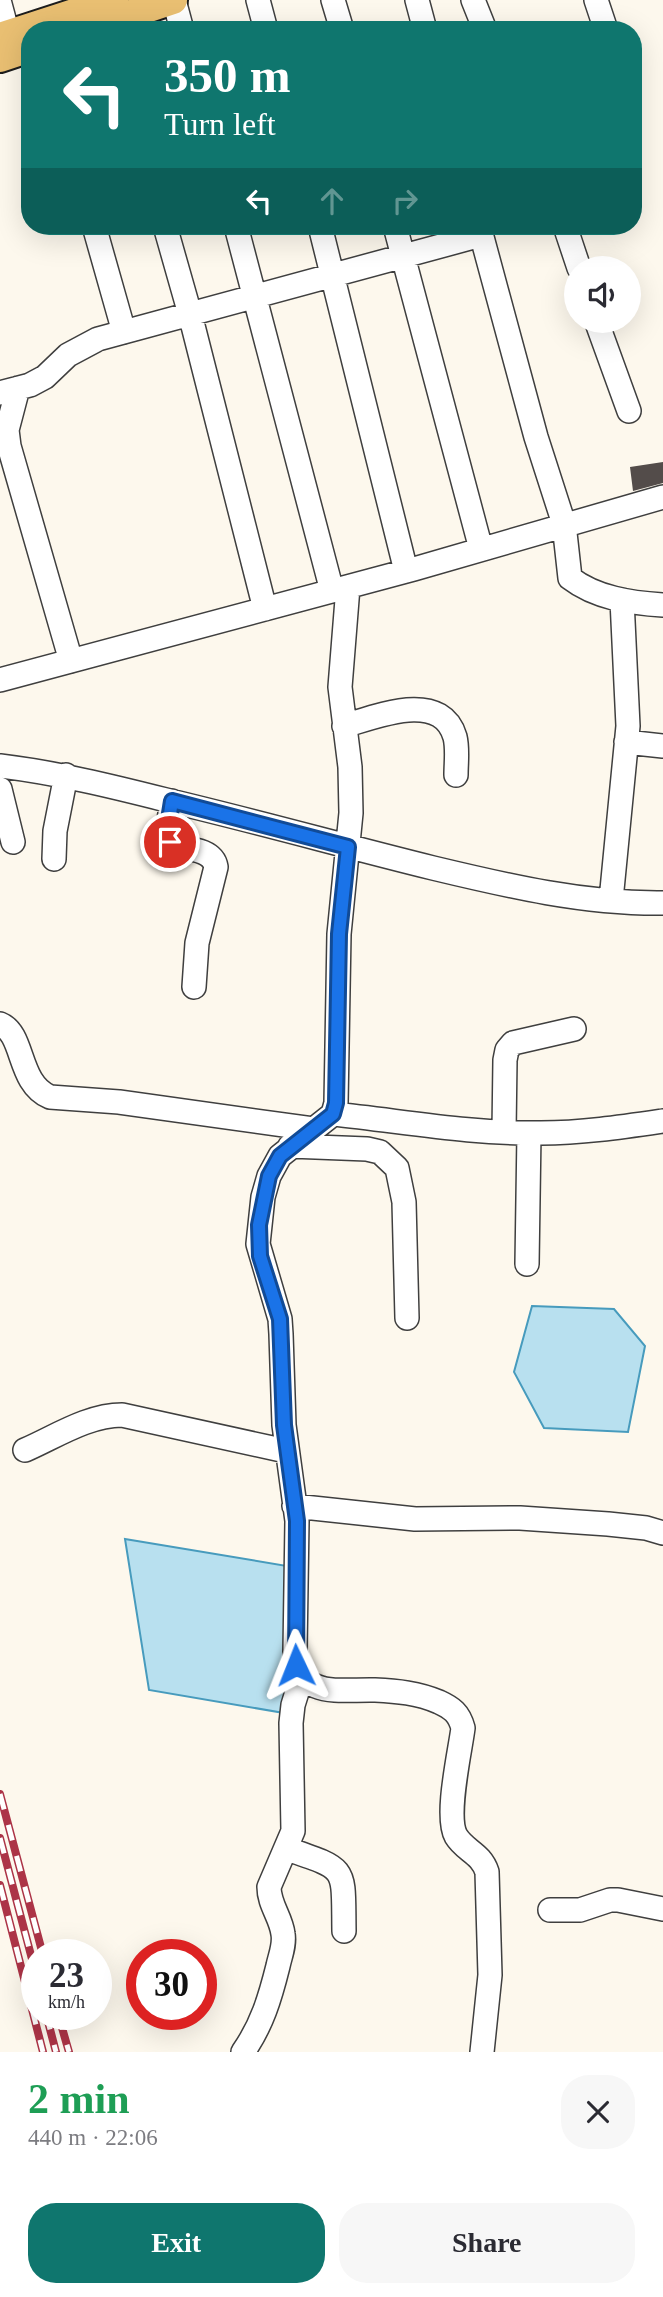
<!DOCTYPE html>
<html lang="en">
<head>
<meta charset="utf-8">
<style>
  body { margin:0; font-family:"Times New Roman",serif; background:#f7f7f7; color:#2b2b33; height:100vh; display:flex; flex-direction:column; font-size:26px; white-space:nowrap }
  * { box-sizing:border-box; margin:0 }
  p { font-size:23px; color:#7c7c81 }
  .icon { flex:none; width:38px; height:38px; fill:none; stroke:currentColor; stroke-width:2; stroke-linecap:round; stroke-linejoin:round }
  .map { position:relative; height:2052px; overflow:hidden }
  .side { display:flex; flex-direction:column; background:#fff; flex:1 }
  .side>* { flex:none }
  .guide { position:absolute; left:21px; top:21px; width:621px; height:214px; border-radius:28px; box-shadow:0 7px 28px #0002; background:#0f766e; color:#fff; overflow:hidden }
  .buttons { position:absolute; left:564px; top:256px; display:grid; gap:14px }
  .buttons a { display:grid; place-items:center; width:77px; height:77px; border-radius:50%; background:#fff; box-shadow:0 7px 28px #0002; font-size:35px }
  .speed { position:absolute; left:21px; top:1939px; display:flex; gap:14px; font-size:35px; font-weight:700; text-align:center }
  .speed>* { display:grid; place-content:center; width:91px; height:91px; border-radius:50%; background:#fff; box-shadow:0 7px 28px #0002; line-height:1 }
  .speed small { font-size:18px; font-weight:400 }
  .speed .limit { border:10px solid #d22; background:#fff; color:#111 }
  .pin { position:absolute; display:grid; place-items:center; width:60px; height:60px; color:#fff; margin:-30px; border:4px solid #fff; border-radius:50%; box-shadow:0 2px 7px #0007 }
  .me { position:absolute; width:77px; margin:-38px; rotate:358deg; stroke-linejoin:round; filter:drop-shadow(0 0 5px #0008) }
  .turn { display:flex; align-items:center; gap:24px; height:147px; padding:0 28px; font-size:32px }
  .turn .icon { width:91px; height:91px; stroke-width:2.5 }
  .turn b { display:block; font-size:49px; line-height:60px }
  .lanes { display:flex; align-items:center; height:66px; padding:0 28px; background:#0003; justify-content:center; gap:35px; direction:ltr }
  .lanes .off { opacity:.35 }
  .round { display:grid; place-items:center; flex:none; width:74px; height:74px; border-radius:28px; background:#f7f7f7 }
  .overview { display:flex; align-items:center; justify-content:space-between; height:119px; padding:0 28px }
  h1 { font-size:42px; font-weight:600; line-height:52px; color:#1e9e55 }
  .action { display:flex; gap:14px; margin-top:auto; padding:14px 28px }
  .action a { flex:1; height:80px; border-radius:28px; background:#0f766e; color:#fff; font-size:28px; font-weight:600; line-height:80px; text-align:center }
  .action a+a { background:#f7f7f7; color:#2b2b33 }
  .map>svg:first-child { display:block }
  .water { fill:#b8e0ef; stroke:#479bbd; stroke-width:2 }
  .building { fill:#534c4a }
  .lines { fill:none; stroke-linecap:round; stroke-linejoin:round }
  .minor-casing { stroke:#3f3f3f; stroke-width:26 }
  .major-casing { stroke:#1d1d1d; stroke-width:32 }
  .minor { stroke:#fff; stroke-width:23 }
  .major { stroke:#e9bf72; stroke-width:28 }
  .rail-casing { stroke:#ac3447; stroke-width:8 }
  .rail { stroke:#fff; stroke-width:5; stroke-dasharray:16; stroke-linecap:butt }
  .route-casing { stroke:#114b97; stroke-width:18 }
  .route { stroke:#1a73e8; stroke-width:12 }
</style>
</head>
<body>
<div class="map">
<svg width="663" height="2052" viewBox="0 0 663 2052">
  <rect width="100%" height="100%" fill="#fdf8ed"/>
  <!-- water -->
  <path class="water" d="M532,1306L614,1309L645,1346L628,1432L544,1428L514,1372Z
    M125,1539L287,1566L284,1713L149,1690Z"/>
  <!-- building -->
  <path class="building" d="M663,462V483L633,491L630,467Z"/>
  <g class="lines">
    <!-- minor casing -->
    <g class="minor-casing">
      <path id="minor" d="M174,0L182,30
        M258,0L266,30
        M333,0L342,30
        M417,0L425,30
        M473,0L485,30
        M596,0L606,30
        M0,4L8,34
        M94,226L124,332
        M165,226L190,314L265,609
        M236,226L332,591
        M320,226L406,571
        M395,226L481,549
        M479,226L536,437L564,524L570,578C596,598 631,603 663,605
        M565,226L579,268
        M596,320L629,411
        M18,388L7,430L9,446L71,661
        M0,393L30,385L45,377L68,355L98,339L481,235
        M348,587L340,687L350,767L351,813L339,934L336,1103L333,1114L280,1156L269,1176L263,1197L258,1244L280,1319L281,1334L284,1425L297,1521L295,1651C300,1700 338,1689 375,1690C397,1691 418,1693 439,1702C452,1708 459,1713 463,1728C460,1752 445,1816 456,1836C465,1851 481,1853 487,1872L490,1975L482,2052
        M0,680L414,569L663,497
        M344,726C375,717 441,689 455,737C458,749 456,762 456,775
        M626,742L663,746
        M0,766C57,773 111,786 166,800C255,821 344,846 433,868C508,886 585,904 663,903
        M0,789L13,842
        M172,801L168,826L170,843L173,846C188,849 213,849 216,867L197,943L194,987
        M54,859L55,831L66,775
        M611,900L628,726L622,600
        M0,1024C25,1034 17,1083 50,1097L119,1102L313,1129
        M333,1114C402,1121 471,1134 541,1133C582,1133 622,1127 663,1121
        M504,1131L505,1060L507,1050L513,1043L574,1029
        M290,1146L367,1149L380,1152L397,1168L404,1202L407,1318
        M527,1264L529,1133
        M25,1450C55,1437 88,1415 122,1415L286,1451
        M294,1506L415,1519L520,1518L608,1524L646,1528L663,1533
        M287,1849C349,1870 343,1866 344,1931
        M550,1910H580L610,1900H618L663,1909
        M243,2052C262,2025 270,1998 278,1966C280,1956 285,1945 283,1934C281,1917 269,1905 269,1887L293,1831L291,1723L293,1705L302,1676"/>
    </g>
    <!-- major casing -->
    <g class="major-casing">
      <path id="major" d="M92,27L173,0
        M0,37L114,0
        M0,58L30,48"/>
    </g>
    <!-- minor -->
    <use href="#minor" class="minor"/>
    <!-- major -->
    <use href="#major" class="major"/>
    <!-- rail casing -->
    <g class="rail-casing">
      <path id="rail" d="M0,1794L43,1955
        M0,1838L37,1978
        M0,1885L43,2052
        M46,2014L56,2052
        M58,2014L69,2052"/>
    </g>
    <!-- rail -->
    <use href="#rail" class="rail"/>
  </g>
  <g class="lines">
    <!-- route casing -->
    <g class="route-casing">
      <path id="route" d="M170,842L168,826L172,801L348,847L339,934L336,1103L333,1114L280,1156L269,1176L259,1225L260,1256L280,1319L284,1425L297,1521L296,1665"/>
    </g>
    <!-- route -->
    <use href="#route" class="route"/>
  </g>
</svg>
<div class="buttons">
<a><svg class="icon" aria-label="sound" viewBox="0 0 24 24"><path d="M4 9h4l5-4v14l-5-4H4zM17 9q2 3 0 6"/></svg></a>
</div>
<div class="speed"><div>23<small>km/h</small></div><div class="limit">30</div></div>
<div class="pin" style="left:170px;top:842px;background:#d93025"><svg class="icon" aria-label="arrive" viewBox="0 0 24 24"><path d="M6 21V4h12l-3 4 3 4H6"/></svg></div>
<svg class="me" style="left:296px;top:1665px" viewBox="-20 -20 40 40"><path d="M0-17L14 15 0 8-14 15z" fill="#1a73e8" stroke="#fff" stroke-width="4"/></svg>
<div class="guide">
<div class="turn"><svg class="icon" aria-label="left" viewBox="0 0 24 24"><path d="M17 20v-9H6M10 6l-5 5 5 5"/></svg><div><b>350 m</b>Turn left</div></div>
<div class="lanes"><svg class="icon" aria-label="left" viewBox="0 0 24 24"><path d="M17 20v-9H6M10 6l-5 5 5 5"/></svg><svg class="icon off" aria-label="ahead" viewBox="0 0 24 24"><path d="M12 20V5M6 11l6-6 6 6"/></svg><svg class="icon off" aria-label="right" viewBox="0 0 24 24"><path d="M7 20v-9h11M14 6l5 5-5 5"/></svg></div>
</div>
</div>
<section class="side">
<div class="overview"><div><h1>2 min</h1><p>440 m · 22:06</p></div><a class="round"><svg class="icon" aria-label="close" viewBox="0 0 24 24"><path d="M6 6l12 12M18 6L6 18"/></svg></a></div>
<div class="action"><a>Exit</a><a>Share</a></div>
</section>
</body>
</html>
